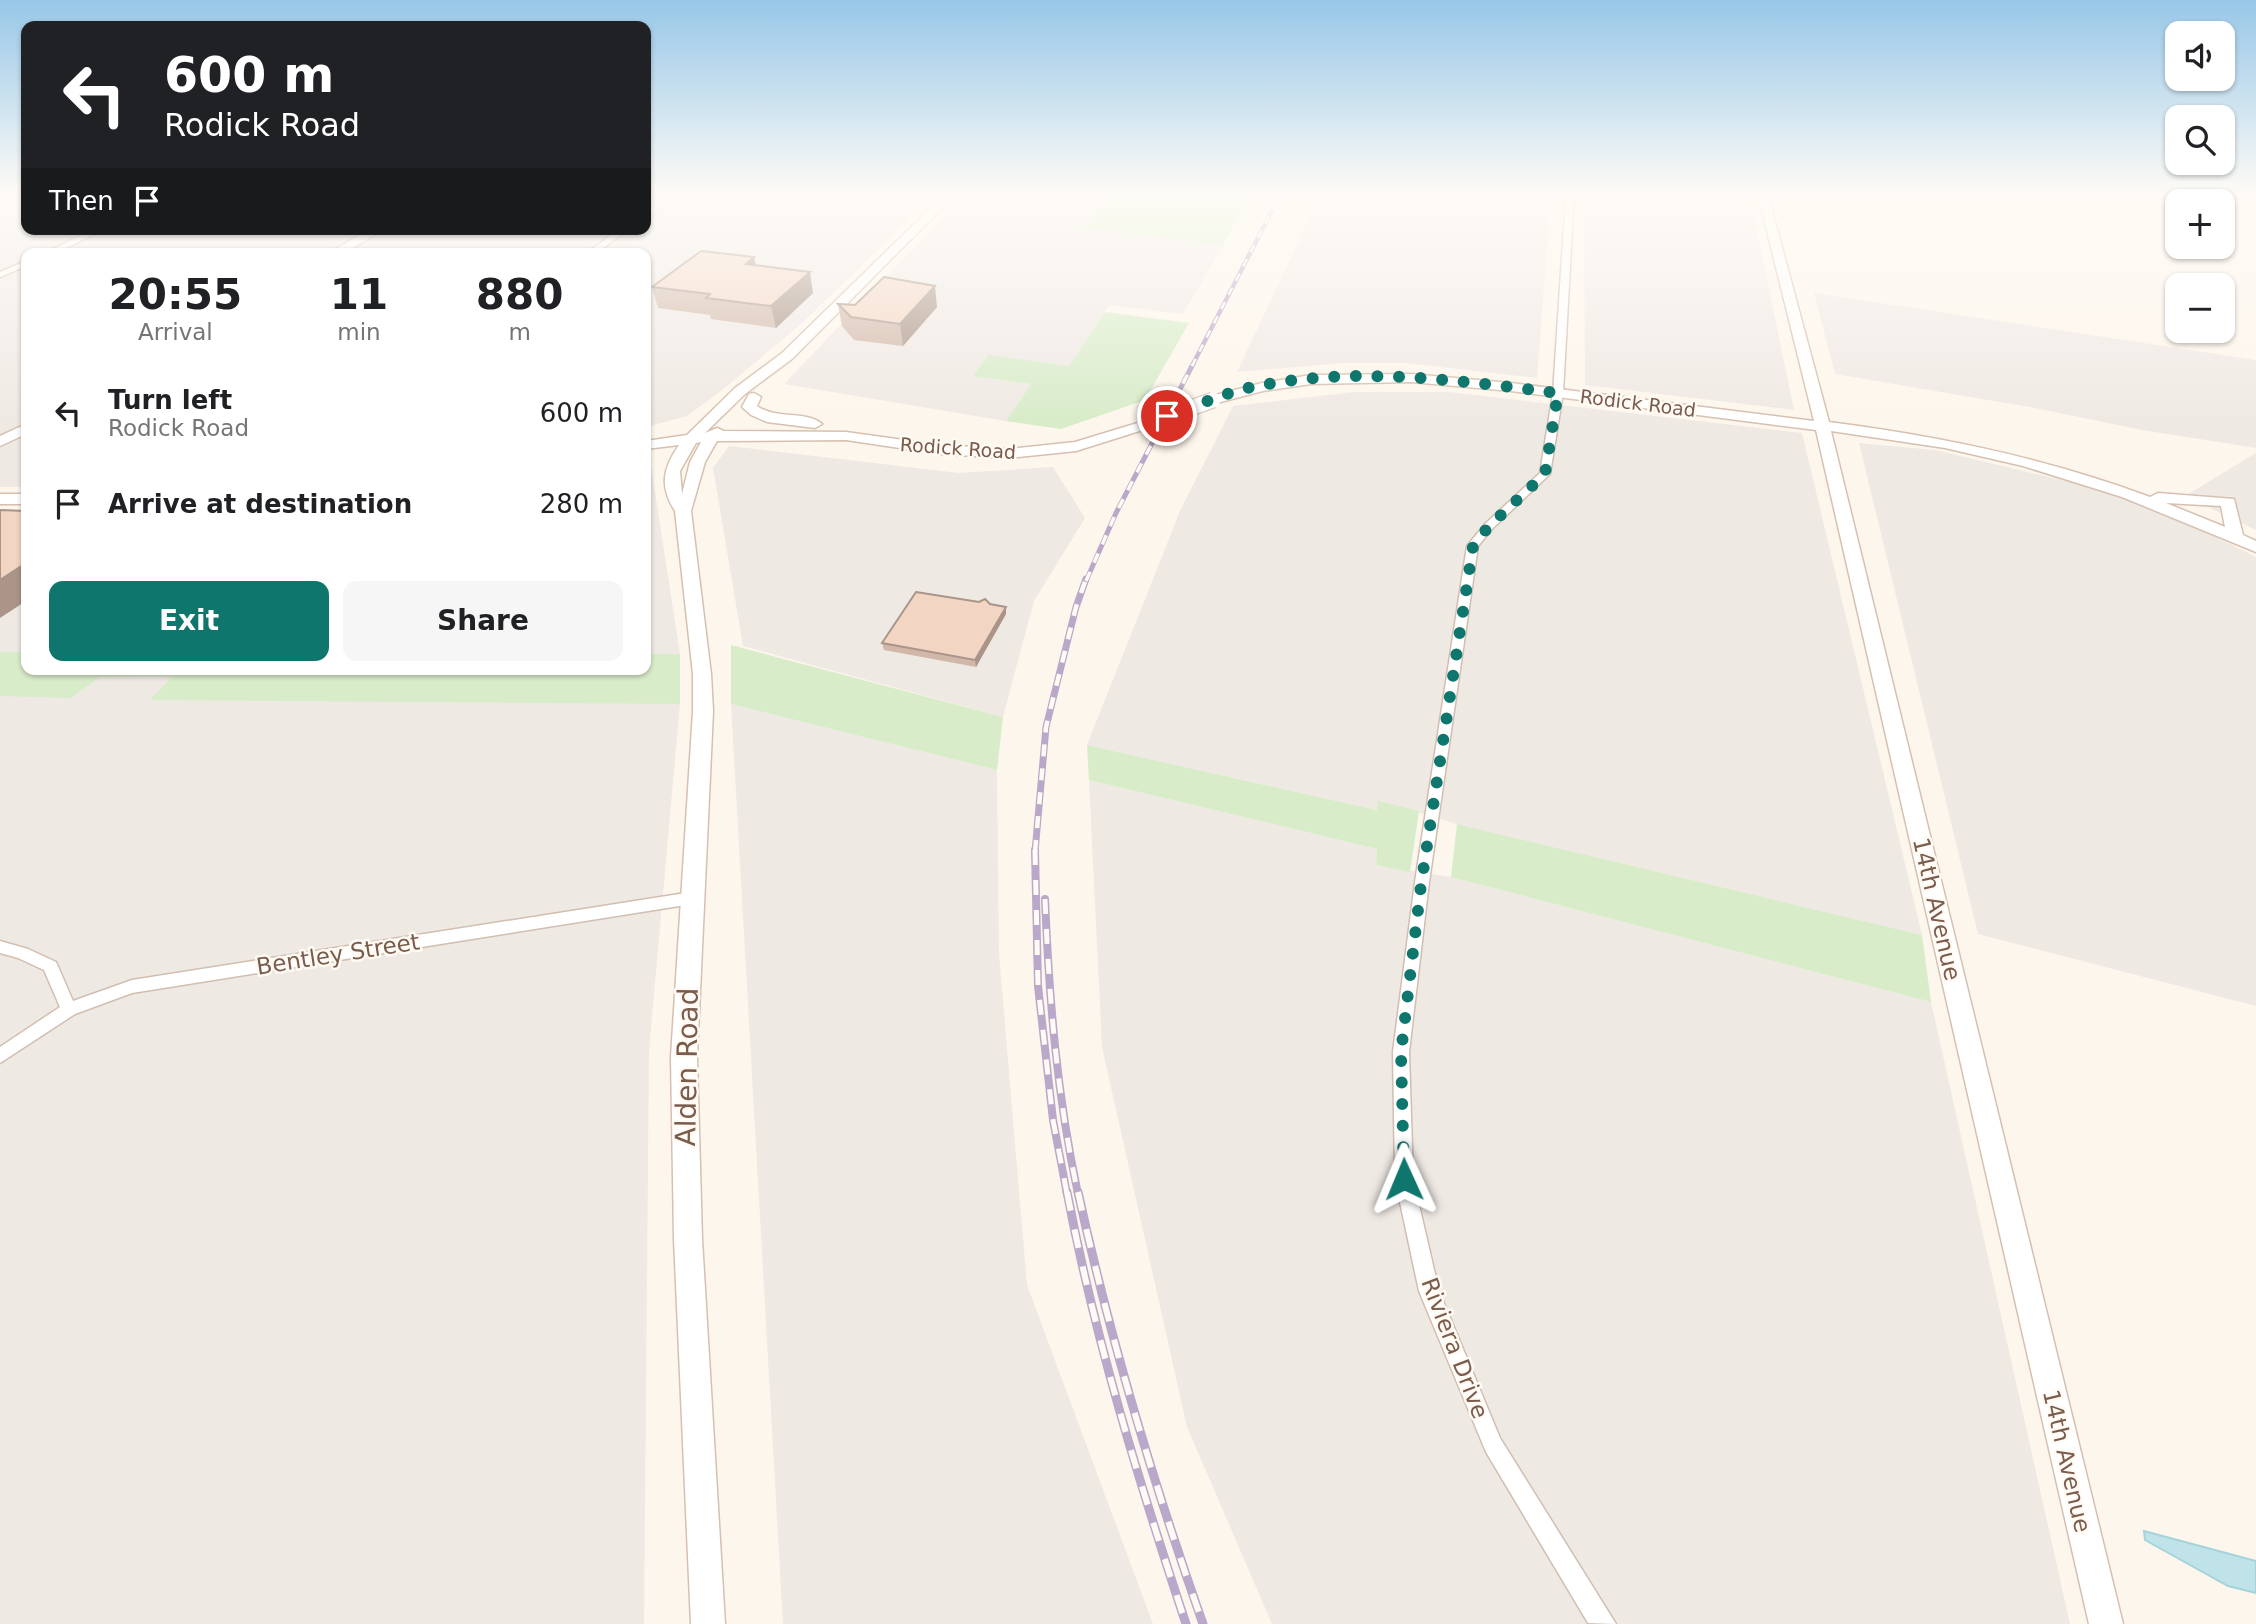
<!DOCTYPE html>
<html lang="en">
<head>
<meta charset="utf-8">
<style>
  body { margin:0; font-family:"DejaVu Sans",sans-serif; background:#f6f6f6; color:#202124; height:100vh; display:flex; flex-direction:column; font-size:26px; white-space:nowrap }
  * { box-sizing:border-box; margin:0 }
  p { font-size:23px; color:#757577 }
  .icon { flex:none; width:38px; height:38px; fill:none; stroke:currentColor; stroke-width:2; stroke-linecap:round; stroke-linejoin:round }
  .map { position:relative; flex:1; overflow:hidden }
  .drawer { position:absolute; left:21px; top:248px; width:630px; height:427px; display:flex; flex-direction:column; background:#fff; border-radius:14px; box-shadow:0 2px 5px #0004 }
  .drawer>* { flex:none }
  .guide { position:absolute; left:21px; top:21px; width:630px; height:214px; border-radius:14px; box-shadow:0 2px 5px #0004; background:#202124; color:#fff; overflow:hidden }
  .fabs { position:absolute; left:2165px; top:21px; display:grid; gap:14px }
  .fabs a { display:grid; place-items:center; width:70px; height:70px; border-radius:14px; background:#fff; box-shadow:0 2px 5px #0004; font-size:35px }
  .pin { position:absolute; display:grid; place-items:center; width:60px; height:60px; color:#fff; margin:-30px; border:4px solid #fff; border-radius:50%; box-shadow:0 2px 7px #0007 }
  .me { position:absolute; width:77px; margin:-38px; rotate:359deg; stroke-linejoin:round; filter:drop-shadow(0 0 5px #0008) }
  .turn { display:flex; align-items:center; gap:24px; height:147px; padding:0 28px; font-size:32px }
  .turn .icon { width:91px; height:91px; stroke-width:2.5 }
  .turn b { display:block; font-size:49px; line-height:60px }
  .then { display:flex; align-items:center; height:66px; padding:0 28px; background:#0003; gap:14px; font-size:26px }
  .eta { display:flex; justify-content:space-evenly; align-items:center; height:119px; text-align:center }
  .eta b { font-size:42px; font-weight:700; line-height:49px }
  .button { display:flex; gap:14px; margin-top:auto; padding:14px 28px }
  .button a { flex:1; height:80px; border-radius:14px; background:#0f766e; color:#fff; font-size:28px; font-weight:700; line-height:80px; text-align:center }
  .button a+a { background:#f6f6f6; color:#202124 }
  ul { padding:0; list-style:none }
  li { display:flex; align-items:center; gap:21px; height:91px; padding:0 28px }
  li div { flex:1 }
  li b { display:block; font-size:26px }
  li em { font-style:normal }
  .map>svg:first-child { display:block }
  .industrial { fill:#efe9e4 }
  .green { fill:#d8ecc9 }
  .water { fill:#bfe3e8; stroke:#a5d3da; stroke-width:2 }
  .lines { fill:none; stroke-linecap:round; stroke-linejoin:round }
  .street-casing { stroke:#d1beb0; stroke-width:3 }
  .secondary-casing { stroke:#d6c0b0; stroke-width:3 }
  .street { fill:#fff; fill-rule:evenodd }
  .secondary { fill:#fff; fill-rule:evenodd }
  .rail-far4-casing { stroke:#b9a8c9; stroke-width:4.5 }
  .rail-far3-casing { stroke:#b9a8c9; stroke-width:5 }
  .rail-far2-casing { stroke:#b9a8c9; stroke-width:7 }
  .rail-far1-casing { stroke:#b9a8c9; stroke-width:8 }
  .rail-casing { stroke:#b9a8c9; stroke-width:9 }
  .rail-far4 { stroke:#fffaf3; stroke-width:2.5; stroke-dasharray:8; stroke-linecap:butt }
  .rail-far3 { stroke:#fffaf3; stroke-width:3.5; stroke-dasharray:10; stroke-linecap:butt }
  .rail-far2 { stroke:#fffaf3; stroke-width:4.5; stroke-dasharray:12; stroke-linecap:butt }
  .rail-far1 { stroke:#fffaf3; stroke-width:5; stroke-dasharray:15; stroke-linecap:butt }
  .rail { stroke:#fffaf3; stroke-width:6; stroke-dasharray:19; stroke-linecap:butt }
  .secondary-bridge-casing { stroke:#d6c0b0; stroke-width:17; stroke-linecap:butt }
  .secondary-bridge { stroke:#fff; stroke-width:15 }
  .wall { fill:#d1b7a8 }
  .shaded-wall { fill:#aa9588 }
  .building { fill:#f3d5c3; stroke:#aa9588; stroke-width:2 }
  .route { stroke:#0f766e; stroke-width:12; stroke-dasharray:0 21.6 }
  .labels { text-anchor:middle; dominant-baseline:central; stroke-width:5; stroke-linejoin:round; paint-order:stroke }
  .far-street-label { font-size:19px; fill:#7a5c4d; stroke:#fffaf3 }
  .street-label { font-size:23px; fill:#7a5c4d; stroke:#fffaf3 }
  .near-street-label { font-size:28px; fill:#7a5c4d; stroke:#fffaf3 }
</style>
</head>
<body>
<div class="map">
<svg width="2256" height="1624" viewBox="0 0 2256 1624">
  <rect width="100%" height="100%" fill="#fdf6ec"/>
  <!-- industrial -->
  <path class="industrial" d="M0,195H26V229H646V195H934L799,326L721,391L687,416L646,427V254H26V487H0Z
    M957,195H1111L1084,228L1223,245L1183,314L1109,305L1069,366L989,356L973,376L1031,384L1006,421L784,384L933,228Z
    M1320,195H1551L1537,378L1405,363H1344L1237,372Z
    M1584,195H1750L1794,410L1585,385Z
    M1814,293L2256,360V448L2142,430L2035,408L1835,374Z
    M1354,392H1449L1802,433L1922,935L1457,824L1379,801L1378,810L1087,745L1180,511L1233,406Z
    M1859,443L1935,450L2100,489L2208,533L2256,557V1006L1978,934Z
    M729,446L959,473L1053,467L1085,518L1034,601L1003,717L743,646L713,468Z
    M2256,453V530L2185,496Z
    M646,466H651L680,654V704L649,1050L644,1624H0V516L26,515V670H646Z
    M731,704L997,770L999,954L1027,1285L1153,1624H783Z
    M1089,780L1377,849L1376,865L1451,877L1931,1002L2070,1624H1272L1187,1427L1102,1047Z"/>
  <!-- green -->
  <path class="green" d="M1111,195H1250L1223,245L1083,228Z
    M1105,312L1189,323L1145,400L1061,429L1006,421L1031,384L973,376L989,355L1069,366Z
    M731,645L1003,717L997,770L731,704Z
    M0,652H26V670H646V654H680V704L150,700L173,676L100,677L71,698L0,696Z
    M1087,745L1377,810L1378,801L1419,811L1410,872L1376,865L1377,849L1089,780Z
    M1457,824L1922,935L1931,1002L1451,877Z"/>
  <!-- water -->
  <path class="water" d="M2144,1531L2256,1561V1593L2228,1586L2145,1540Z"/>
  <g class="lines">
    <!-- street casing -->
    <g class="street-casing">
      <path id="street" d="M671,195H680L646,217V212Z
        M1566,195H1574L1563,393L1550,474L1493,528L1478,546L1429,882L1409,1052L1413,1179L1439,1291L1500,1438L1616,1624L1588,1623L1486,1452L1419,1291L1395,1179L1393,1052L1415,882L1467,546L1485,524L1540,473L1553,393Z
        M94,229H105L54,254H43Z
        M620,229H629L595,254H585Z
        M26,261V266L0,277V272Z
        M692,892L697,894L699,898L697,902L692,904L132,993L75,1014L0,1063V1047L60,1007L44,970L18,958L0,953V941L28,949L56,962L73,1001L132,980Z"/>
    </g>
    <!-- secondary casing -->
    <g class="secondary-casing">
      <path id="secondary" d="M944,195H955L792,359L745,394L705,433L717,428L724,431L846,432L940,445L1010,449L1075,442L1144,421L1151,425L1149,428L1076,451L1010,458L940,454L846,440L717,441L705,462L691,511L711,674L713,711L697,1057L702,1239L725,1624H691L674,1239L671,1057L693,711V674L675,511C659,486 663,468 679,445L646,449V441L687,435L735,388L782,353ZM696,443L701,442L690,462L682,494L680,471Z
        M1758,195H1768L1829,422C1939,436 2046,458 2150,497L2158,493L2234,499L2243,535L2256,541V552L2122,497L2023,466L1945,448L1831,431L2123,1624H2089L1816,430L1511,391L1411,382L1311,384L1263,391L1213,404L1206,400L1208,397L1262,383L1311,375L1411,374L1511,383L1814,421ZM2166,503L2221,506L2225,527Z
        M369,229H384L343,254H328Z
        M754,393L761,397L757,406C776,420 806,410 822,424L815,428L767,422L751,415L742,407L749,394Z
        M26,424V434L0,446V436Z
        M0,494H26V504H0Z"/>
    </g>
    <!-- street -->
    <use href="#street" class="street"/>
    <!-- secondary -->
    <use href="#secondary" class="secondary"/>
    <!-- rail-far4 casing -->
    <g class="rail-far4-casing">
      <path id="rail-far4" d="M1192,366L1280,195"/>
    </g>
    <!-- rail-far3 casing -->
    <g class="rail-far3-casing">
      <path id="rail-far3" d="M1086,581L1116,513L1193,364"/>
    </g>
    <!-- rail-far2 casing -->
    <g class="rail-far2-casing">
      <path id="rail-far2" d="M1035,852L1046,727L1076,607L1086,579"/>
    </g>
    <!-- rail-far1 casing -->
    <g class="rail-far1-casing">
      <path id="rail-far1" d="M1035,850L1038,986L1053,1120L1067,1194
        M1045,899C1049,998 1057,1096 1078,1194"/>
    </g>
    <!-- rail casing -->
    <g class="rail-casing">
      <path id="rail" d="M1067,1192C1095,1339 1139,1482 1186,1624
        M1078,1192C1110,1339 1153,1482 1203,1624"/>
    </g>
    <!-- rail-far4 -->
    <use href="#rail-far4" class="rail-far4"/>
    <!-- rail-far3 -->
    <use href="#rail-far3" class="rail-far3"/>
    <!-- rail-far2 -->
    <use href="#rail-far2" class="rail-far2"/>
    <!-- rail-far1 -->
    <use href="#rail-far1" class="rail-far1"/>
    <!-- rail -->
    <use href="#rail" class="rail"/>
    <!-- secondary-bridge casing -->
    <g class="secondary-bridge-casing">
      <path id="secondary-bridge" d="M1144,425L1213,400"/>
    </g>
    <!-- secondary-bridge -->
    <use href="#secondary-bridge" class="secondary-bridge"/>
  </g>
  <!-- wall -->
  <path class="wall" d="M754,257L756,265L813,293L776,328L711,319L710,315L658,308L652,287Z
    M838,304L937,307L903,346L854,340L842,326Z
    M990,604L1006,607V614L976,667L884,650L882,643Z"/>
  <!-- shaded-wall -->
  <path class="shaded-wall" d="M754,257L759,278L746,264Z
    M810,272L813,293L776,328L771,306Z
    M935,286L937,307L903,346L900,324Z
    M26,563V601L0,618V580Z
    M1006,607V614L976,667L975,660Z"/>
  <!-- building -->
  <path class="building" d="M701,251L754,257L746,264L810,272L771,306L706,298L710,294L652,287Z
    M884,277L935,286L900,324L851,317L838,304L855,305Z
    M0,510L26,511V563L0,580Z
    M916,592L979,602L985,599L990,604L1006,607L975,660L882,643Z"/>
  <!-- sky -->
  <linearGradient id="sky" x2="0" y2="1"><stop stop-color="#97c7e8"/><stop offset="0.46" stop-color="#fefbf6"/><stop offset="1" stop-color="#fefbf6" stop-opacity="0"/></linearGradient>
  <rect width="2256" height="422" fill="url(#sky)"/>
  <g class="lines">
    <!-- route -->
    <path class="route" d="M1167,416C1193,407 1220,395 1248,388C1350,365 1456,380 1558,393L1545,474L1489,526L1473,546L1421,885L1401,1052L1404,1179"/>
  </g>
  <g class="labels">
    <!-- far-street labels -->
    <g class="far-street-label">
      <text transform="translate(1638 403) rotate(7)">Rodick Road</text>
      <text transform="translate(958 448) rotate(4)">Rodick Road</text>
    </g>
    <!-- street labels -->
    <g class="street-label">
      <text transform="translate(1937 909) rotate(77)">14th Avenue</text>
      <text transform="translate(338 954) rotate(-9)">Bentley Street</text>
      <text transform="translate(1455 1348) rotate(69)">Riviera Drive</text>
      <text transform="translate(2067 1461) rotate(77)">14th Avenue</text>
    </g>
    <!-- near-street labels -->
    <g class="near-street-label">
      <text transform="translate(687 1067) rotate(-89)">Alden Road</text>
    </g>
  </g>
</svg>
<div class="fabs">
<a><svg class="icon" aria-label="sound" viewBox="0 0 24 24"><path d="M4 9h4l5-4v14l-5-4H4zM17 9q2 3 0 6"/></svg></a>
<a><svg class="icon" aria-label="search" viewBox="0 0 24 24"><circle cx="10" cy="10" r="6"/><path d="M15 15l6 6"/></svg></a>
<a>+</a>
<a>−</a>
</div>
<div class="pin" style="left:1167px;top:416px;background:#d93025"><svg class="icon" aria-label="arrive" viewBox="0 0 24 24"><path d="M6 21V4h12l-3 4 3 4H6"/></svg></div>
<svg class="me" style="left:1404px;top:1179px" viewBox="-20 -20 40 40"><path d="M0-17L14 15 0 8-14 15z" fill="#0f766e" stroke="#fff" stroke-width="4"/></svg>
<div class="guide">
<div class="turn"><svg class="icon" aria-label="left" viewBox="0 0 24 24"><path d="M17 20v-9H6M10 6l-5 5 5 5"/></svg><div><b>600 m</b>Rodick Road</div></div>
<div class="then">Then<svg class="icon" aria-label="arrive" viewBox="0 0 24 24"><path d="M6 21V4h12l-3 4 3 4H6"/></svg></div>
</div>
<section class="drawer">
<div class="eta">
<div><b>20:55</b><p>Arrival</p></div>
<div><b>11</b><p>min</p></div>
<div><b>880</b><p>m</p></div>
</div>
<ul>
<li><svg class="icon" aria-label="left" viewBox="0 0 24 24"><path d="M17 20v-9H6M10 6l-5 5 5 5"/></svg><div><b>Turn left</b><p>Rodick Road</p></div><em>600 m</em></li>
<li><svg class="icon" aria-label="arrive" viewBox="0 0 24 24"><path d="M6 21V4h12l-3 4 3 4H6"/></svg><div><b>Arrive at destination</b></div><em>280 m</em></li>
</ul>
<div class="button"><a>Exit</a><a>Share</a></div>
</section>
</div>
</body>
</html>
